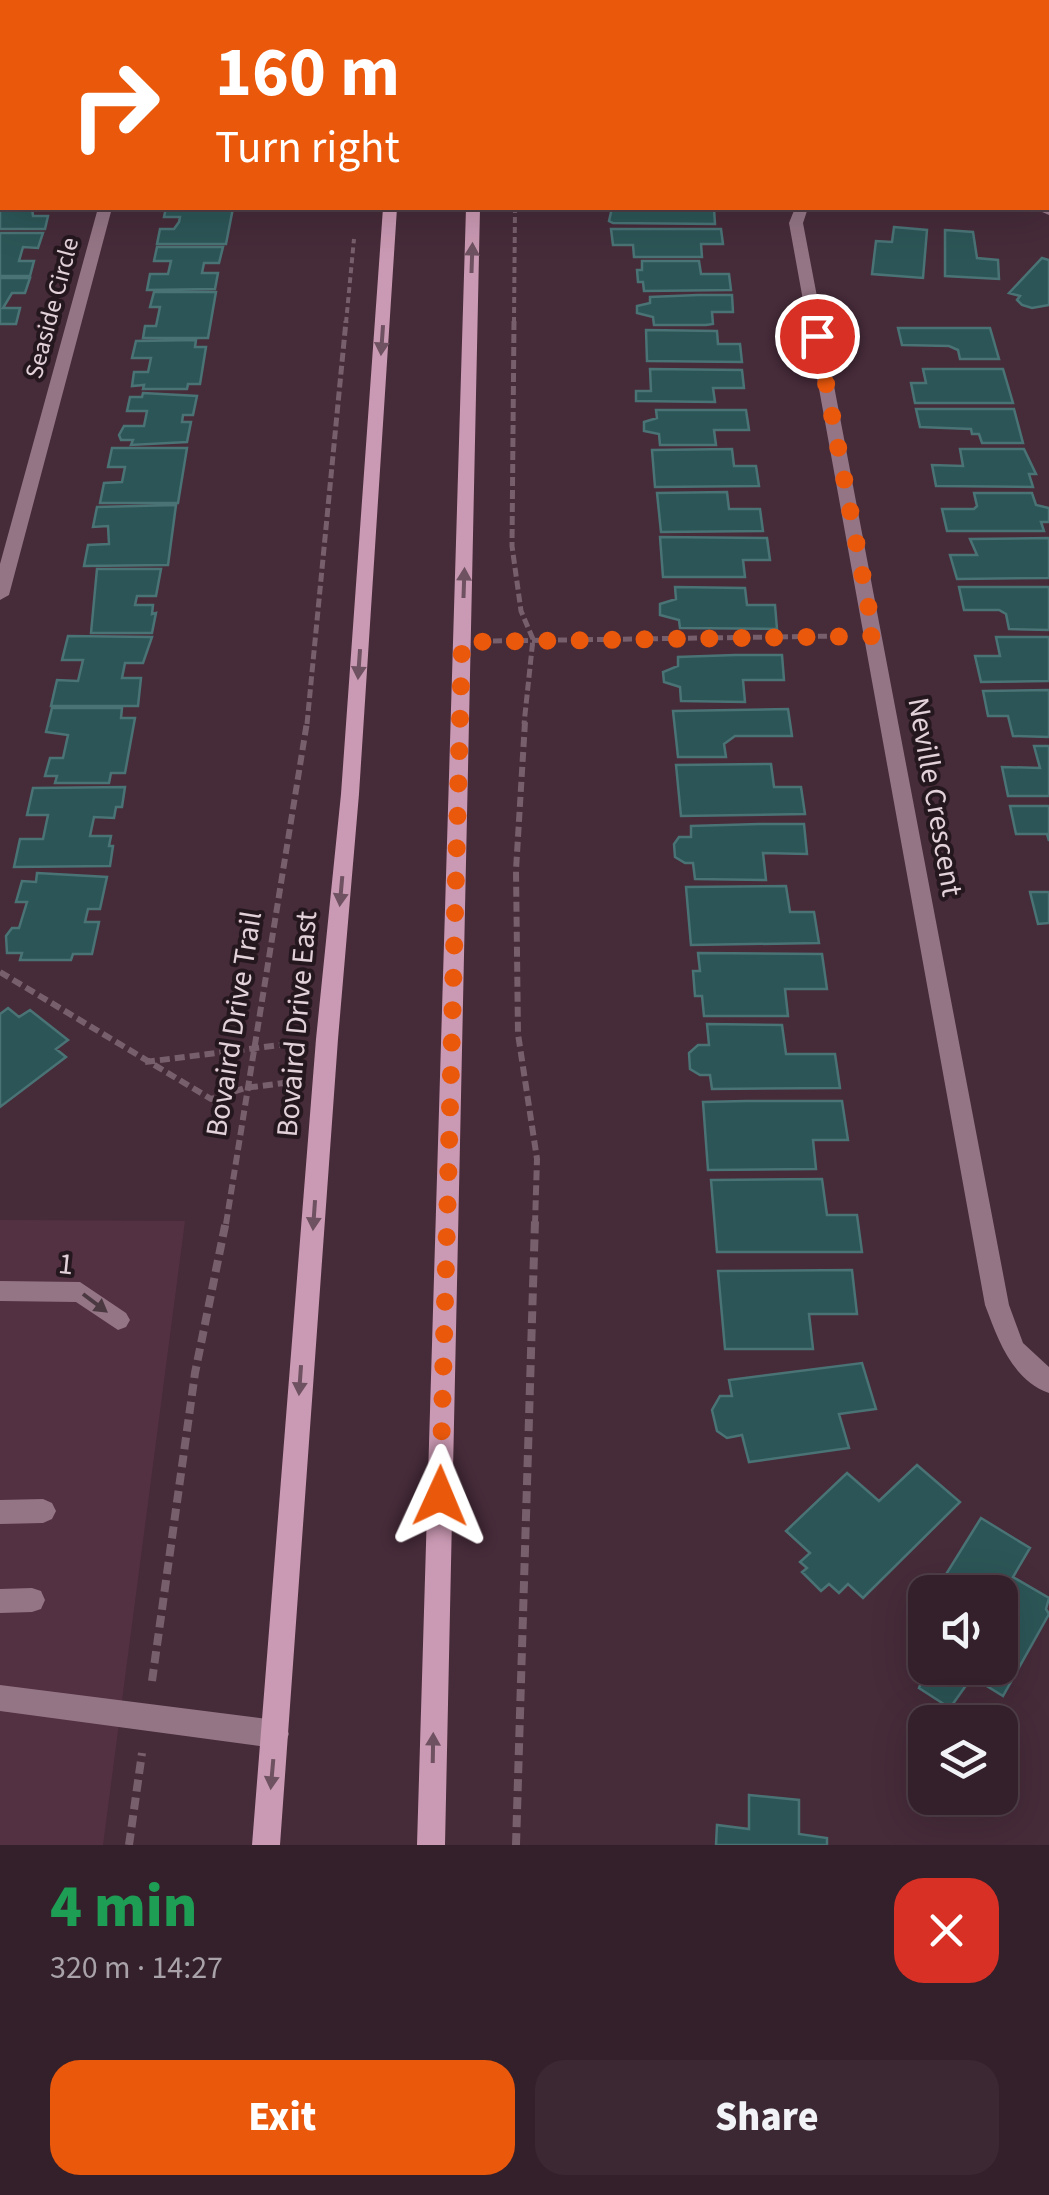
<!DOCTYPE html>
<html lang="en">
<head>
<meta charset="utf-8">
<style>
  body { margin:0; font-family:"Source Sans 3",sans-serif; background:#3c2833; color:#f1f3f6; height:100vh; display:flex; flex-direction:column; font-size:38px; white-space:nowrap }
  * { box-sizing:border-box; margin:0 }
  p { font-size:32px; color:#a9a3a9 }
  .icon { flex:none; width:55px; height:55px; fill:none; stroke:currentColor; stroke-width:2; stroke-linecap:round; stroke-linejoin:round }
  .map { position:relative; height:1845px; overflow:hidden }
  .drawer { display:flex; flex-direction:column; background:#34202b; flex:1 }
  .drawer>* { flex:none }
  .banner { position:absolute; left:0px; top:0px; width:1050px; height:210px; box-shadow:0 10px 40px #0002,0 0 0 2px #4e3e47; background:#ea580c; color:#fff; overflow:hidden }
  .buttons { position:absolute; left:908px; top:1575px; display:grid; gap:20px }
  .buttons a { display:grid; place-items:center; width:110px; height:110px; border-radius:20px; background:#34202b; box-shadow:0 10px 40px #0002,0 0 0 2px #4e3e47; font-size:50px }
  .pin { position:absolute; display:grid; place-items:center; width:85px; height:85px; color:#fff; margin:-42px; border:5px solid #fff; border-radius:50%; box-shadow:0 2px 10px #0007 }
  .me { position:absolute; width:110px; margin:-55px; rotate:1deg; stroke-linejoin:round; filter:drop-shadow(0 0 8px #0008) }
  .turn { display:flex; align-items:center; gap:35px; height:210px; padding:0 50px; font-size:45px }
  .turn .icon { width:130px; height:130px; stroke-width:2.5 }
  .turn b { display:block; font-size:70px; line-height:85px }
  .round { display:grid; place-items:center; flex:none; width:105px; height:105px; border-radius:30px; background:#3c2833 }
  .head { display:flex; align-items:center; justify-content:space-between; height:170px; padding:0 50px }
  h1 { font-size:60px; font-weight:800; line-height:75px; color:#1e9e55 }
  .action { display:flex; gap:20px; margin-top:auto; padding:20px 50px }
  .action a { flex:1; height:115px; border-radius:30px; background:#ea580c; color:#fff; font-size:40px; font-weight:800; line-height:115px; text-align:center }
  .action a+a { background:#3c2833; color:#f1f3f6 }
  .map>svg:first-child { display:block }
  .built { fill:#533143 }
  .green { fill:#70465d }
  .building { fill:#2c5557; stroke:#4a7376; stroke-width:2.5 }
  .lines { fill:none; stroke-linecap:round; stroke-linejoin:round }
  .path-far3 { stroke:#775f6b; stroke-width:4; stroke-dasharray:6 4; stroke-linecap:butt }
  .path-far2 { stroke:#775f6b; stroke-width:5; stroke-dasharray:9 4; stroke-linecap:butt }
  .path-far1 { stroke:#775f6b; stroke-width:6; stroke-dasharray:10 5; stroke-linecap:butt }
  .path { stroke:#775f6b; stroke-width:8; stroke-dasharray:12 6; stroke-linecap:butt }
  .lane { fill:#947585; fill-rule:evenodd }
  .street { fill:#947585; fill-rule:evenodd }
  .secondary { fill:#ca99b3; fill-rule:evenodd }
  .oneway { fill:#6f5261 }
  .oneway2 { fill:#4b3942 }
  .route { stroke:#ea580c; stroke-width:18; stroke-dasharray:0 32.4 }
  .labels { text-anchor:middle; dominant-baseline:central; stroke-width:8; stroke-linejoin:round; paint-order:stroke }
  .far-street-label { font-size:25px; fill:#e3d1da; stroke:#24181e }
  .street-label { font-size:30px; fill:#e3d1da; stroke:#24181e }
</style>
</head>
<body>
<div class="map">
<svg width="1049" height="1845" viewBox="0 0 1049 1845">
  <rect width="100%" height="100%" fill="#462b39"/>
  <!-- built -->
  <path class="built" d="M0,1220L185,1221L103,1845H0Z"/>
  <!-- green -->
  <path class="green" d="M0,0H350L2,2V78Z"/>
  <!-- building -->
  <path class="building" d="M0,171H2V208H32L33,216H48L45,229H0Z
    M166,208H233L226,244H157L160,229H174L179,222L180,217H164Z
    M612,208L714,209L715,224L613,223L609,221Z
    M894,227L927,230L923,278L872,274L876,241L892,242Z
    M611,229H721L723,244H701L702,257H634L633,245H613Z
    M945,230L973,232L977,258L998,260L999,279L945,276Z
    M0,233H43L38,248L23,247L19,261H34L30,276H0Z
    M157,247H223L219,263H204L202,273H218L215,289L147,290L150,274H168L171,261H154Z
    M1042,258L1049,260V305L1032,308L1022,305L1017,300L1020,296L1009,293Z
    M642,261H699L701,274H729L731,290L644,291L643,282H638L637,270H642Z
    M0,278H30L25,293H12L3,308H20L16,324H0Z
    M154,292H216L208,338H143L145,326H156L160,307H150Z
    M698,295H732L733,312H712L713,324L706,325H654L653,317L637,313V306L650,303V297Z
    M898,328H990L999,359H960L958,350L949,346L902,345Z
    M646,330L717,331L718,344H740L742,362L647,361Z
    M196,340L195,347H206L200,384H188L187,389H143L144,385L132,386L134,372H148L151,358H132L136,341Z
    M650,369L742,370L744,388H713L715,402L636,401V391H651Z
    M923,369H1003L1013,403H915L911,383H926Z
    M143,393L197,396L193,415H183L182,422H191L187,442L131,445L133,440H121L119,435L124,426H144L147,411H127L130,397H142Z
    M916,409H1014L1023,443H982L979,434H972L971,429L920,427Z
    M656,410H746L749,430H714L716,445H660L659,434L644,431V422L657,418Z
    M112,448H187L178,503H100L104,483L122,482L125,467H108Z
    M732,449L734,466H756L759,486L655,487L652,450Z
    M960,449H1024L1036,474H1029L1033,487L936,486L932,465L963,466Z
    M727,492L729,509H760L763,531L661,532L657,493Z
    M974,493H1032L1036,505L1049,508V522H1041L1044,531H947L942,509H974L977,506Z
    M176,505L168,565L84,566L88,545L109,544L108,526L93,527L97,507Z
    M660,537L767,538L770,560H743L745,577H663Z
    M1049,538V578L957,579L950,555H977L970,539Z
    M97,569H161L156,596H137L135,605H153L152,614L156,613L152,633H91Z
    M675,587L745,588L747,605H775L777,629L680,628L679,620L660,615V604L676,599Z
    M959,587H1049V630L1009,629L1006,614L999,610H964Z
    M68,636L152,637L143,663H125L122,678H141L138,706H51L57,680L78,681L83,660H62Z
    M996,637H1049V681L981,682L975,656H1000Z
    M735,655H782L784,680H743L745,702L681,701L680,687L664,682L663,672L678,666V657Z
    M1049,690V737L1013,736L1008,716H988L983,691Z
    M52,708H122L121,718H135L125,773H111L109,783H55L57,776H45L50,758H63L68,735L46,732Z
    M788,709L792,736H735L724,744L726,757H678L673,711Z
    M1034,746H1049V796H1008L1002,767L1040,768Z
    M771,764L774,787H801L805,814L681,816L676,765Z
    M125,787L122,807H116L114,818L94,817L90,836H111L109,846H113L110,866L14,867L20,839H43L48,815H27L33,788Z
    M1010,806H1049V841L1047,834H1016Z
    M759,824H804L807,854L763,853L766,880L695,879L693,863H685L675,857L674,844L679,837H691V826Z
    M37,873L107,877L100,909H88L85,922H99L92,954H73L71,960H20L22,953H7L6,936L12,928H19L27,902H16L22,881L36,882Z
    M786,886L790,912H814L819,943L691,945L686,887Z
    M1030,892H1049V923L1038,924Z
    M698,953L822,954L827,989H785L788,1016H704L702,996H695L693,971H700Z
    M8,1008L19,1017L30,1010L68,1040L56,1049L66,1057L0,1107V1014Z
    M707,1024L782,1025L786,1054H835L840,1088L712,1089L710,1075H700L690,1069L689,1053L698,1045H709Z
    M746,1101H842L848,1140H813L816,1169L708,1170L703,1102Z
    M822,1179L827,1215H857L862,1252H717L711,1180Z
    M852,1270L857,1314H809L813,1349H725L718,1271Z
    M862,1363L876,1409L839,1414L849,1448L749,1462L742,1435L727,1438L717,1431L712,1410L720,1396H732L729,1380Z
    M917,1465L960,1502L863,1598L848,1584L839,1593L829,1584L821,1591L802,1572L807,1568L800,1562L810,1553L786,1531L847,1473L879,1501Z
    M981,1518L1030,1548L1013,1577L1049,1598L1046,1609L1049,1614L1003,1696L972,1677L950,1708L919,1688L927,1668H1000V1592H935Z
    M925,1609V1647L909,1636Z
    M749,1795L799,1800V1834L827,1838V1845H716L717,1825L749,1829Z"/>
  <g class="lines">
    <!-- path-far3 -->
    <path class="path-far3" d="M339,2L344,0
      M346,323L354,239
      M514,323L515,208"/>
    <!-- path-far2 -->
    <path class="path-far2" d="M514,321L512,546L521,611L533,639L524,724
      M493,641L841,636
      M307,724L346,321"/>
    <!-- path-far1 -->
    <path class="path-far1" d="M525,722L516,870L518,1034L537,1159L535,1224
      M0,972L211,1099L245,1088L292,1082
      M145,1062L296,1043
      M226,1224L307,722"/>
    <!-- path -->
    <path class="path" d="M152,1681L195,1373L226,1221
      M129,1845L142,1753
      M516,1845L535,1221"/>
    <!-- lane -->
    <path class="lane" d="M0,1281L80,1282L126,1313L130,1320L126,1327L118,1330L76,1302L0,1301Z
      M43,1499L52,1503L56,1511L52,1519L43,1523L0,1524V1500Z
      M32,1588L41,1591L45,1600L41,1609L32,1612L0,1613V1589Z
      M0,1685L275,1720L285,1724L289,1734L285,1744L275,1748L0,1711Z"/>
    <!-- street -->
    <path class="street" d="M759,0H773L775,2H761Z
      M1049,25V33H1048V26Z
      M0,136H2V144H0Z
      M1049,207V215L1033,208H1048Z
      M98,208H112L9,595L0,600V564Z
      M795,208H808L803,223L1009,1305L1023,1343L1049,1367V1393C1011,1379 998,1339 985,1305L789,223Z"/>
    <!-- secondary -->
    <path class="secondary" d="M396,0H408V2H396Z
      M472,0H484V2H472Z
      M383,208H397L359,794L338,1039L280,1845H252L316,1039L341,794Z
      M466,208H480L445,1845H417Z"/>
  </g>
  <!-- one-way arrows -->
  <defs><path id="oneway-solid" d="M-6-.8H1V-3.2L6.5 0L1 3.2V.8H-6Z" transform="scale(2.5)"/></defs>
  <g class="oneway">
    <use href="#oneway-solid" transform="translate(472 258) rotate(-88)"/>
    <use href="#oneway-solid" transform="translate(382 340) rotate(94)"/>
    <use href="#oneway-solid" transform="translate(464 583) rotate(-88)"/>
    <use href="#oneway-solid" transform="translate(359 664) rotate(94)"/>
    <use href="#oneway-solid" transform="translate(341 891) rotate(95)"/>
    <use href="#oneway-solid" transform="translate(314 1215) rotate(94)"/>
    <use href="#oneway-solid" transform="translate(300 1380) rotate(94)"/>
    <use href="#oneway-solid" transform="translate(433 1748) rotate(-89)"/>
    <use href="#oneway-solid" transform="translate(272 1774) rotate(95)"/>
  </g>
  <use class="oneway2" href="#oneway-solid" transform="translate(95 1303) rotate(37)"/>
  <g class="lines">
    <!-- route -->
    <path class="route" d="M440,1496L462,642L874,636L817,336"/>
  </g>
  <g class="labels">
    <!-- far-street labels -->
    <g class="far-street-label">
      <text transform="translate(52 308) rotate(-75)">Seaside Circle</text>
    </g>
    <!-- street labels -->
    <g class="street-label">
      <text transform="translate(935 797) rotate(80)">Neville Crescent</text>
      <text transform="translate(234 1024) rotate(-81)">Bovaird Drive Trail</text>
      <text transform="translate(297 1024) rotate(-85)">Bovaird Drive East</text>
      <text transform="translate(66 1264) rotate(6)">1</text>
    </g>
  </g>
</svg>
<div class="buttons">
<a><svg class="icon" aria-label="sound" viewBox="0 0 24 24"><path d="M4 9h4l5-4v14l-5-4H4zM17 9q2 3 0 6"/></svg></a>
<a><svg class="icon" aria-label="layers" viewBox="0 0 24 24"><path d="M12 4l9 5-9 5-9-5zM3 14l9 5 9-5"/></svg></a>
</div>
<div class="pin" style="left:817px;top:336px;background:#d93025"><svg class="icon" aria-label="arrive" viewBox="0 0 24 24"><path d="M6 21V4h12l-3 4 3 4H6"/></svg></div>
<svg class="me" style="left:440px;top:1496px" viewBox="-20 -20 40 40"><path d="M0-17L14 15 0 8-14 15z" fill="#ea580c" stroke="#fff" stroke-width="4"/></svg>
<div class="banner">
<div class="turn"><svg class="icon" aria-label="right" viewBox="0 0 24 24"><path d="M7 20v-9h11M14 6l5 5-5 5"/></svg><div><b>160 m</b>Turn right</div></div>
</div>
</div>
<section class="drawer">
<div class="head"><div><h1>4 min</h1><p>320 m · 14:27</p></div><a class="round" style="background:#d93025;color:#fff"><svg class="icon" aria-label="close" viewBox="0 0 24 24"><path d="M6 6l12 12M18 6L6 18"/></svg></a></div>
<div class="action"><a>Exit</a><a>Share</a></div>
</section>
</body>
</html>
